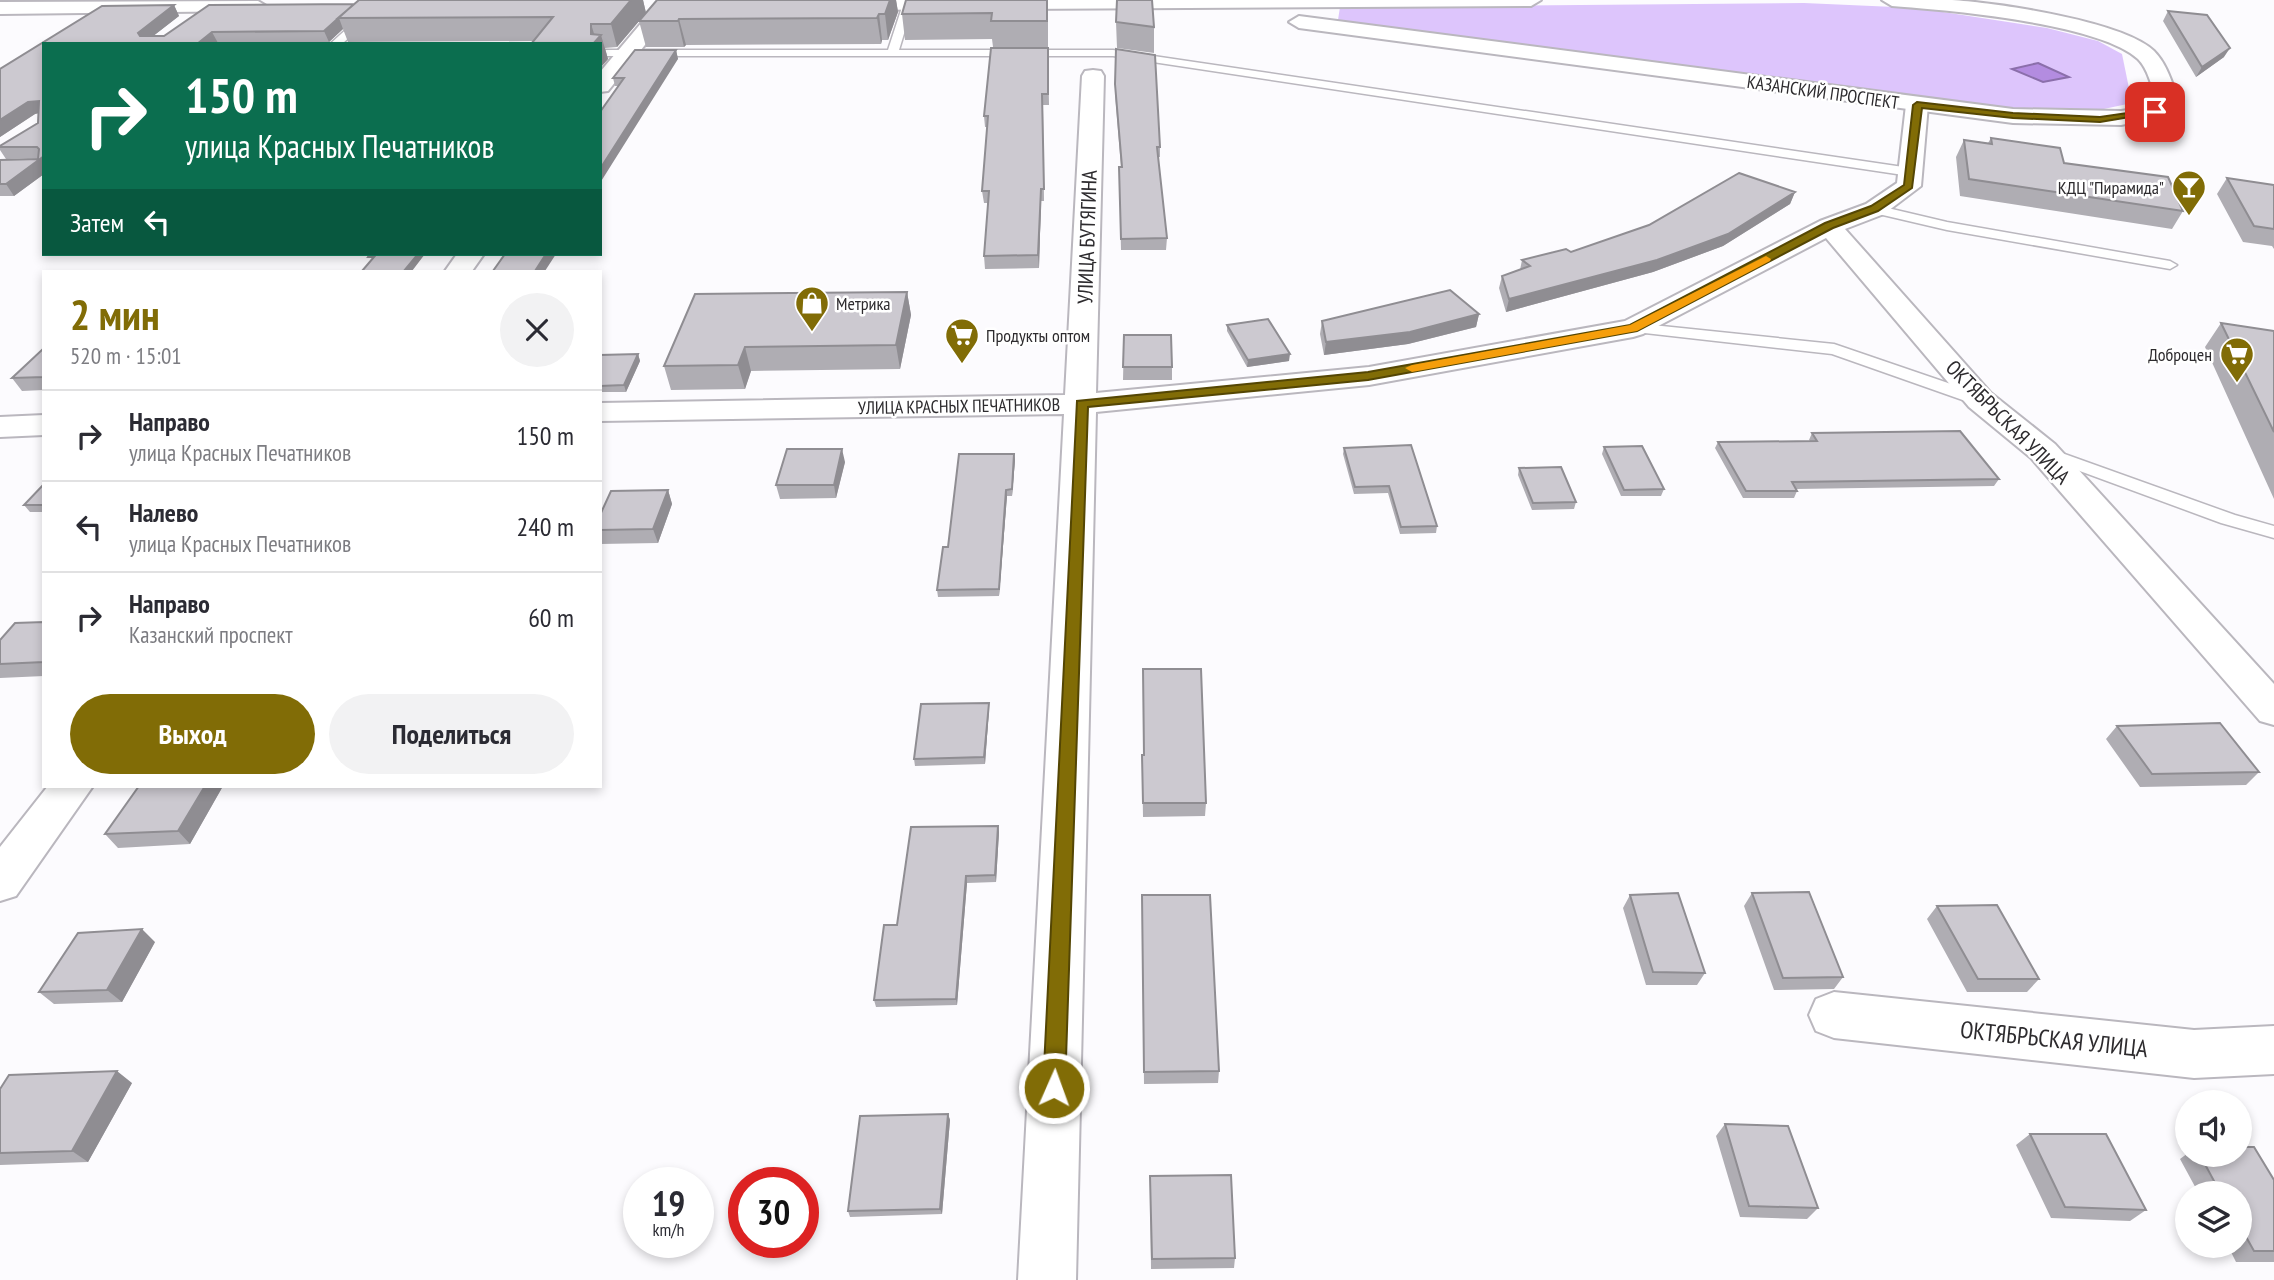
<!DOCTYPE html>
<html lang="ru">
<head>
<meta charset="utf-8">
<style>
  body { margin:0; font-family:"PT Sans Narrow",sans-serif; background:#f2f2f3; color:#2b2b33; height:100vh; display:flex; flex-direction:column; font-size:26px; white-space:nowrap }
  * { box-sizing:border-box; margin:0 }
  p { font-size:23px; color:#7c7c81 }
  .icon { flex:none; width:38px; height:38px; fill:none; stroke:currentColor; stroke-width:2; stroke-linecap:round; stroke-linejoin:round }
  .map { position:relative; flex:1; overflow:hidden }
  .drawer { position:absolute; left:42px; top:270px; width:560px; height:518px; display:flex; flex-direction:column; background:#fff; border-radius:0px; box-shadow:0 4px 10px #0003 }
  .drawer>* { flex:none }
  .hud { position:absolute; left:42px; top:42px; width:560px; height:214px; border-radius:0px; box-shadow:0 4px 10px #0003; background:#0b6e4f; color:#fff; overflow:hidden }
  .fabs { position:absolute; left:2175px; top:1090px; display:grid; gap:14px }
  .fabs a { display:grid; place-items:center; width:77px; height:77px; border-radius:50%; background:#fff; box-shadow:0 4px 10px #0003; font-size:35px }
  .speed { position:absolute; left:623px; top:1167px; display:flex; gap:14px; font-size:35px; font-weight:700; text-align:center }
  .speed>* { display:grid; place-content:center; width:91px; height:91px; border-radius:50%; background:#fff; box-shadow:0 4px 10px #0003; line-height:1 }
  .speed small { font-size:18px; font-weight:400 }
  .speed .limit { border:10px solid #d22; background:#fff; color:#111 }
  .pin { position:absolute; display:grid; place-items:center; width:60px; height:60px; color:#fff; margin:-30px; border-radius:14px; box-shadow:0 4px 10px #0006 }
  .me { position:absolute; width:77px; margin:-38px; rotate:2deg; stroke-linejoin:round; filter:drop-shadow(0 0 5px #0008) }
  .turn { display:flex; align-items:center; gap:24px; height:147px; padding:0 28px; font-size:32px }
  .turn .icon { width:91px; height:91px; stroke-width:2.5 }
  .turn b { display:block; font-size:49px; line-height:60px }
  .then { display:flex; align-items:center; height:66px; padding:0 28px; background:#0003; gap:14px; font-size:26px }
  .round { display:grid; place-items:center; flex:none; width:74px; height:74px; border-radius:37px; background:#f2f2f3 }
  .summary { display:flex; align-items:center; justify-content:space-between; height:119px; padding:0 28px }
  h1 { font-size:42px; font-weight:700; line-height:52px; color:#816c06 }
  .button { display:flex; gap:14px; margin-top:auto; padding:14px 28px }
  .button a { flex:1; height:80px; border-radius:42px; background:#816c06; color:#fff; font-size:28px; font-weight:700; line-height:80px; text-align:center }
  .button a+a { background:#f2f2f3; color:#2b2b33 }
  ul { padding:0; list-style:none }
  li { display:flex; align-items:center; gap:21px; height:91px; padding:0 28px; border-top:2px solid #e1e1e2 }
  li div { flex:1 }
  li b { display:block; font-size:26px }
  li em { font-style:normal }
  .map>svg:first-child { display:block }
  .green { fill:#ddc5fc }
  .water { fill:#b38ce0; stroke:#8b6fab; stroke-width:2 }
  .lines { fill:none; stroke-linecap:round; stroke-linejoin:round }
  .lane-casing { stroke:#bab7be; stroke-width:3 }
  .street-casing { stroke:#bab7be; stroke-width:4 }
  .secondary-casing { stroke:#bab7be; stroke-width:4 }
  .lane { fill:#fff; fill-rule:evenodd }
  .street { fill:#fff; fill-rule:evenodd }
  .secondary { fill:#fff; fill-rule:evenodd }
  .wall { fill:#afadb3 }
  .shaded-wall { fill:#8f8d92 }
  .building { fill:#ccc9d0; stroke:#8f8d92; stroke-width:2 }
  .route { fill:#816c06; stroke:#544604; stroke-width:2 }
  .slow { fill:#f59e0b }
  .labels { text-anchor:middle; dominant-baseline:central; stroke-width:5; stroke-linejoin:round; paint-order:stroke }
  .far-street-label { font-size:18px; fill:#2d2b2e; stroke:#fff }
  .far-poi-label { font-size:18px; fill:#2d2b2e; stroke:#fff; text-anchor:end }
  .street-label { font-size:21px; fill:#2d2b2e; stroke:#fff }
  .near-street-label { font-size:24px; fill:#2d2b2e; stroke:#fff }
</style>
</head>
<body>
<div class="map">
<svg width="2274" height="1280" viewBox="0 0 2274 1280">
  <rect width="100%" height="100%" fill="#fcfbfe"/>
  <!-- green -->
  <path class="green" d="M1804,3L1917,8L2047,28L2098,41L2122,54L2132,103L2085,113L2020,112L1338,20L1340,7Z"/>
  <!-- water -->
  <path class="water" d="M2038,63L2069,77L2043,82L2012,69Z"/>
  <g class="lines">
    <!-- lane casing -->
    <g class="lane-casing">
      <path id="lane" d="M908,1L913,4L899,50H1113L1910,168L1917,172L1910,176L1113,56H600V50H888L903,4Z
        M362,15L371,17L342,44H330Z
        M1875,205L1947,222L2170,261L2177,265L2170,269L1947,230L1870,212L1868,209Z
        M1633,323L1834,344L1986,396L1989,400L1986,404H1974L1832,354L1627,331L1625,328L1627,325Z
        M2045,447L2235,515L2274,526V538L2221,523L2039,456L2036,452L2039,448Z"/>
    </g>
    <!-- street casing -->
    <g class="street-casing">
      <path id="street" d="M666,0L676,6L673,10L608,91L600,92V72L659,2Z
        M1093,70L1101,71L1104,76L1096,393L1369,367L1625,321L1820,221L1866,204L1897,183L1906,105L1909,100H1925L1928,105L1921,186L1884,214L1845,229L1991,393L2055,444L2274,684V725L2260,721L2031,458L1969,407L1826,238L1643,334L1633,337L1369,385L1096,412L1076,1280H1018L1064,414L600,421V403L1065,395L1082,76L1085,71Z
        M457,254H484L472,271H445Z
        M44,415V435L0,437V417Z
        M48,786H93L16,896L0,901V847Z
        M1834,992L2194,1030L2274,1026V1074L2194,1078L1834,1038L1816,1031L1809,1015L1816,999Z"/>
    </g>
    <!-- secondary casing -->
    <g class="secondary-casing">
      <path id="secondary" d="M837,0H1541L1531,6L844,10L837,8L834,4Z
        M1882,0C1906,0 1929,0 1952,0C1997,3 2123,21 2154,51C2167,64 2172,83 2178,99L2163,117L2121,125L2013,123L1299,28L1289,22L1299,16L2013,109L2121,111L2148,107L2156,98C2151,85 2148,69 2138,59C2099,23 1947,10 1892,6Z
        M258,1L268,7L265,11L0,14V2Z"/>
    </g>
    <!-- lane -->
    <use href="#lane" class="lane"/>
    <!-- street -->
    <use href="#street" class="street"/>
    <!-- secondary -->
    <use href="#secondary" class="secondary"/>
  </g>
  <!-- wall -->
  <path class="wall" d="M359,0H643L646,13L657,0H896L898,12L888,40H882L881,44L686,45L684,47H646L639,21L617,47L605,48L608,59L600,68V44H531L533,41L348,42L343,29L329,42L218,43L216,44H44V174L14,196H0V160L38,158L6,159L0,150V146L38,123V113L35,114L0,137V69L102,6L174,5L179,16L153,36H164L209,5L354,4Z
    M906,0L1048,21V47H993L992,39L905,40L902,14Z
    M2168,11L2224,57L2196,77L2163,21Z
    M1116,22L1154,27V53L1117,48Z
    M1048,48L1049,105H1043L1044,201H1041L1039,268L985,269L984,256L988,203H984L982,191L987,127H985L984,116Z
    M1116,49L1160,147V157H1158L1167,238L1166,250H1121L1119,167H1121L1115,94Z
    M676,50L678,59L618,86H615L613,78Z
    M1991,138L2064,163L2183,211L2172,229L1960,196L1956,157L1964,140L1988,143Z
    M2227,178L2274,185V249L2272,246L2243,242L2217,194Z
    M1795,192L1790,204L1723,246L1653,272L1506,312L1499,288L1502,276L1520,270L1522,260L1571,252Z
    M907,292L911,315L900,369L751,371L745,389L671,390L664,366Z
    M1479,314L1476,327L1408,344L1324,355L1320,334L1322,321Z
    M2221,323L2274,331V499L2205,347Z
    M1227,325L1289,361L1247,367L1227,331Z
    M1124,335L1172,367V380H1123Z
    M44,348V390L22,391L12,378Z
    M638,354L640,361L626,392H600V355Z
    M1812,433L1999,479L1994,486L1796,489L1797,491L1794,498H1743L1715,448L1718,442L1810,441L1809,440Z
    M1604,447L1664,489L1661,496H1621L1602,454Z
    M1344,448L1437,526L1436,533L1400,534L1388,493L1354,494L1343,454Z
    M1014,454L1015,460L1012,496H1007L999,596L938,597L937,590L948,547Z
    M845,462L836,498L780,499L776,485Z
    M1519,468L1576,502L1574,509L1532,510L1518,475Z
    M44,484V512H30L24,505Z
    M668,490L672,504L658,543L600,544V515Z
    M44,622V676L0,678V640Z
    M989,703V709L985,764L915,766L914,759Z
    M2117,726L2259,772L2246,785L2140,787L2106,739Z
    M1142,755L1206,803L1205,816L1143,817Z
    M139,786H223L190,844L118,848L105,834Z
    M998,826L999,832L996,882L967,883L957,1005L876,1007L874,1000L897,925Z
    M1752,893L1843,977L1834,989L1774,990L1744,906Z
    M1142,895L1219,1071L1218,1083L1144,1084Z
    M1630,895L1705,973L1697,985H1646L1623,908Z
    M1937,906L2039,979L2027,992H1967L1927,919Z
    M155,942L122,1002L54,1004L39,992Z
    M132,1083L88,1162L0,1165V1089Z
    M948,1114L950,1120L942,1214L850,1217L848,1211Z
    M1725,1124L1818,1208L1807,1219L1740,1217L1716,1136Z
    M2030,1134L2146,1210L2130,1221L2051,1218L2016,1145Z
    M2188,1153V1155H2240L2274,1180V1262H2236L2228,1246H2240V1194H2199L2180,1159Z
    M1150,1176L1235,1258L1234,1268L1151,1269Z"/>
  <!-- shaded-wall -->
  <path class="shaded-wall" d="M631,0H643L646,13L617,47L611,24Z
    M890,0H896L898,12L888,40L885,14Z
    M174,5L179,16L143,44L138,33Z
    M879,14L882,40L881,44L877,18Z
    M339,18L343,29L329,42L324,31Z
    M679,19L686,45L684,47L678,21Z
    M591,24L596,40L601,35L608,59L600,68V44H593L591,34Z
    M212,32L218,43L216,44H197Z
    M2230,48L2224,57L2196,77L2202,67Z
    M676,50L678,59L600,183V169Z
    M39,101L44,112L35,114L0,137V120L28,102Z
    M44,156V174L14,196L6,184Z
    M1041,189V201L1039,268L1038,255Z
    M1795,192L1790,204L1723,246L1653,272L1506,312L1509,299Z
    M418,254H425L412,271H404Z
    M546,254H556L545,271H535Z
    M907,292L911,315L900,369L896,345Z
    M1479,314L1476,327L1408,344L1324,355L1326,342Z
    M745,347L751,371L745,389L738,365Z
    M638,354L640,361L626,392L624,385Z
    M1290,354L1289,361L1247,367L1248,360Z
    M842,449L845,462L836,498L834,485Z
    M1014,454L1015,460L1012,496V489Z
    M668,490L672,504L658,543L653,529Z
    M1006,490L1007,496L999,596V589Z
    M989,703V709L985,764L984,757Z
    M205,786H223L190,844L178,831Z
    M998,826L999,832L996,882L995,875Z
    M966,876L967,883L957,1005L956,999Z
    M142,929L155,942L122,1002L107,990Z
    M117,1071L132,1083L88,1162L72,1151Z
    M948,1114L950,1120L942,1214L940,1209Z"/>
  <!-- building -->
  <path class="building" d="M359,0H631L611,24H591V34L601,35L593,44H531L553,17L338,18Z
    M657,0H890L885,14H879L877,18L679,19L678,21H639Z
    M906,0H1047V21H991L992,13L902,14Z
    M1117,0H1152L1154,27L1116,22Z
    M354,4L324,31L212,32L197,44H44V156L6,184H0V160L38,159L39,149L37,147H0V146L38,123L39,101L28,102L0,120V69L102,6L174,5L138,33L140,36H164L209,5Z
    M2168,11L2207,15L2230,48L2202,67Z
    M991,48H1048V94H1042L1044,189H1041L1038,255L984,256L989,191H982L988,116H984Z
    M1116,49L1155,55L1160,147H1157L1167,238L1121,239L1119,167H1122L1115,84Z
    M635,50H676L600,169V112L624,78H613Z
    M1991,138L2060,148L2064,163L2168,177L2183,211L1969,179L1964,140L1992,144Z
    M1739,173L1795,192L1728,234L1657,260L1509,299L1502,276L1530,266L1522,260L1566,249L1571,252L1649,225Z
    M2227,178L2274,185V229L2254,226Z
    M370,254H418L404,271H362L374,257H368Z
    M505,254H546L535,271H493Z
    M1450,290L1479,314L1410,332L1326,342L1322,321Z
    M907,292L896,345L745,347L738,365L664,366L695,294Z
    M1268,319L1290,354L1248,360L1227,325Z
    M2221,323L2274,331V432Z
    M1124,335H1171L1172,367H1123Z
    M44,348V377L12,378Z
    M638,354L624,385L600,386V355Z
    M1960,431L1999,479L1792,482L1797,491H1746L1718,442L1817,441L1812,433Z
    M1411,445L1437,526L1401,527L1389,486L1355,487L1344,448Z
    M1642,446L1664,489L1624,490L1604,447Z
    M787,449H842L834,485H776Z
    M959,454H1014L1012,489L1006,490L999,589L937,590L943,547H948Z
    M1561,467L1576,502L1533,503L1519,468Z
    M44,484V505H24Z
    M668,490L653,529L600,530V515L611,491Z
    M44,622V662L0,664V640L15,623Z
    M1143,669H1201L1206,803H1143L1142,755H1144Z
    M989,703L984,757L914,759L921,704Z
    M2220,723L2259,772L2152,774L2117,726Z
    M139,786H205L178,831L105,834Z
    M998,826L995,875L966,876L956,999L874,1000L884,925H897L911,827Z
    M1809,892L1843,977L1783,978L1752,893Z
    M1678,893L1705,973L1653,972L1630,895Z
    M1142,895H1210L1219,1071L1144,1072Z
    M1997,905L2039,979H1978L1937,906Z
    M142,929L107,990L39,992L78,933Z
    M117,1071L72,1151L0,1153V1089L9,1075Z
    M948,1114L940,1209L848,1211L860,1116Z
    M1725,1124L1788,1126L1818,1208L1749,1206Z
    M2030,1134H2106L2146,1210L2065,1207Z
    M2240,1147H2254L2274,1180V1251H2254L2240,1226V1194H2221L2200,1155H2240Z
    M1231,1175L1235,1258L1152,1259L1150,1176Z"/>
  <!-- route -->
  <path class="route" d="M1917,102L2013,113L2100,117L2155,109L2160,112L2100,122L2013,118L1922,108L1912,188L1878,211L1833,228L1637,331L1368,380L1088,407L1065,1088L1062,1096L1054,1099L1047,1096L1043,1088L1077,401L1368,372L1630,325L1825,223L1871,206L1904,185L1913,105Z"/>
  <!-- slow -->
  <path class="slow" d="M1766,256L1771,259L1770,261L1637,331L1412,372L1405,368L1412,365L1630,325Z"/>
  <!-- icons -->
  <defs>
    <g id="bar-pin" transform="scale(1.75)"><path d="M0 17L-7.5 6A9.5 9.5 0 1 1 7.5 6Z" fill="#816c06" stroke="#fff"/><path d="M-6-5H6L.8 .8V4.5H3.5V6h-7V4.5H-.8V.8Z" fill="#fff"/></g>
    <g id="shop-pin" transform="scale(1.75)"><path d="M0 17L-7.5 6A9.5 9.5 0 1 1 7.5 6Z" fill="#816c06" stroke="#fff"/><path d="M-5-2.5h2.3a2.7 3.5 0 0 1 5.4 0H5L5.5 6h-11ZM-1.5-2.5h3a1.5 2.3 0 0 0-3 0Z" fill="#fff"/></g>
    <g id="supermarket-pin" transform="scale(1.75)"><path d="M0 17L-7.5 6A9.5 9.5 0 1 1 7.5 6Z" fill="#816c06" stroke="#fff"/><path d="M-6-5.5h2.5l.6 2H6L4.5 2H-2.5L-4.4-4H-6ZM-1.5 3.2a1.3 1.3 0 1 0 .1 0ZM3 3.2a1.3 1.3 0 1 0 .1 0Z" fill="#fff"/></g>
  </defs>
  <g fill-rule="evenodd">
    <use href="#bar-pin" x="2189" y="187"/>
    <use href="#shop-pin" x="812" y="303"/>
    <use href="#supermarket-pin" x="962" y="335"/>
    <use href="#supermarket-pin" x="2237" y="354"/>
  </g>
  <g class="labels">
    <!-- far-street labels -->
    <g class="far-street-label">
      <text transform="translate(1823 92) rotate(8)">КАЗАНСКИЙ ПРОСПЕКТ</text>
      <text transform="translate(959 406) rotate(-1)">УЛИЦА КРАСНЫХ ПЕЧАТНИКОВ</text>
    </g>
    <!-- far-poi labels -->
    <g class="far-poi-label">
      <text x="2164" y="187">КДЦ "Пирамида"</text>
      <text x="836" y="303" text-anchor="start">Метрика</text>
      <text x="986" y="335" text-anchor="start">Продукты оптом</text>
      <text x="2212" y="354">Доброцен</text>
    </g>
    <!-- street labels -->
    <g class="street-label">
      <text transform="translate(1087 237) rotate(-88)">УЛИЦА БУТЯГИНА</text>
      <text transform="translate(2008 422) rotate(45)">ОКТЯБРЬСКАЯ УЛИЦА</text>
    </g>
    <!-- near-street labels -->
    <g class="near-street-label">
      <text transform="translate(2054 1039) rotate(6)">ОКТЯБРЬСКАЯ УЛИЦА</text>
    </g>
  </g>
</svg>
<div class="fabs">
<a><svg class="icon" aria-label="sound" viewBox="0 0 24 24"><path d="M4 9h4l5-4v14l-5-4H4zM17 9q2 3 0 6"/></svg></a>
<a><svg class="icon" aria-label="layers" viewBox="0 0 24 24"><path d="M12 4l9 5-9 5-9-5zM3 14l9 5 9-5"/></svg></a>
</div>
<div class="speed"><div>19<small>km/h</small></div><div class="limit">30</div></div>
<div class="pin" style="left:2155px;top:112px;background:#d93025"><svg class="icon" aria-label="arrive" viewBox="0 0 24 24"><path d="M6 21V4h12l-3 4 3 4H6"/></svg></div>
<svg class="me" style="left:1054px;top:1088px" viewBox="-20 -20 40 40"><circle r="17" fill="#816c06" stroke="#fff" stroke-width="3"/><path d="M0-11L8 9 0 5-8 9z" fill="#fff"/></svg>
<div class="hud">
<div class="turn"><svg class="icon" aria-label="right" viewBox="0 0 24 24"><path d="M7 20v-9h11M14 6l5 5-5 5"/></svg><div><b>150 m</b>улица Красных Печатников</div></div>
<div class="then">Затем<svg class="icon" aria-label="left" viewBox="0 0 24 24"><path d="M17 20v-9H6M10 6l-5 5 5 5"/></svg></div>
</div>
<section class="drawer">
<div class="summary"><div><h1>2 мин</h1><p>520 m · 15:01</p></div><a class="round"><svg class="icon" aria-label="close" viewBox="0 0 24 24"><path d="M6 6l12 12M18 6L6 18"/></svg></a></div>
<ul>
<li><svg class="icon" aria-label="right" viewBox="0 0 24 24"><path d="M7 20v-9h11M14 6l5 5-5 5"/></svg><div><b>Направо</b><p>улица Красных Печатников</p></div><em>150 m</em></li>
<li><svg class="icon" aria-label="left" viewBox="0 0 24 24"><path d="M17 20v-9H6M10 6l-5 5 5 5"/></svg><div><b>Налево</b><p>улица Красных Печатников</p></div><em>240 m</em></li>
<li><svg class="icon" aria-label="right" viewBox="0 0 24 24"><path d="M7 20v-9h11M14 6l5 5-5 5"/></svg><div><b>Направо</b><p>Казанский проспект</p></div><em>60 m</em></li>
</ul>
<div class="button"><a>Выход</a><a>Поделиться</a></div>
</section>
</div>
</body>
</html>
